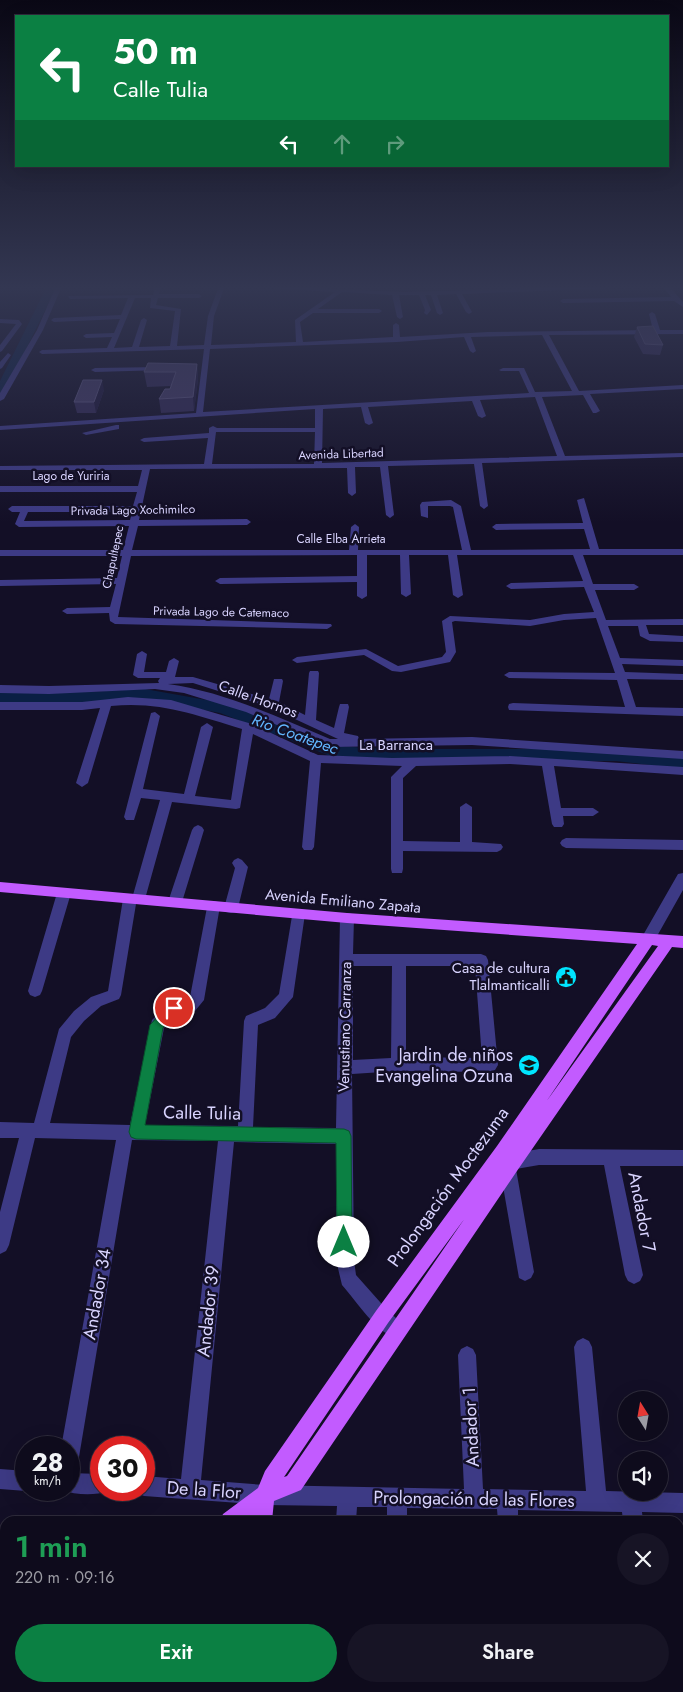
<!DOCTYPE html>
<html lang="en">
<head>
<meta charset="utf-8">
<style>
  body { margin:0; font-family:Jost,sans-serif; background:#171425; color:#f1f3f6; height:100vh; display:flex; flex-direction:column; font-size:19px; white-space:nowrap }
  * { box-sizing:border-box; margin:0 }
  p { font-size:16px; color:#9b9ba3 }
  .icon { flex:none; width:28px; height:28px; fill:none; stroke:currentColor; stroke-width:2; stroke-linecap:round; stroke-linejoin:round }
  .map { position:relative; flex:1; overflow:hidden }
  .drawer { position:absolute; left:0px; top:1516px; width:684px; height:176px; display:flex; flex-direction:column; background:#0e0b1c; border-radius:15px 15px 0 0; box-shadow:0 5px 20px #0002,0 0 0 1px #2e2b3b }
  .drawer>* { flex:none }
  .top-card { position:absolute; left:15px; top:15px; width:654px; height:152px; border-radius:0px; box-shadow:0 5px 20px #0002,0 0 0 1px #2e2b3b; background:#0b8043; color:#fff; overflow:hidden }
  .needle { width:32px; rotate:349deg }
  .fabs { position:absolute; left:618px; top:1391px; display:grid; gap:10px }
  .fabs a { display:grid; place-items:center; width:50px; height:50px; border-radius:50%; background:#0e0b1c; box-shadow:0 5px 20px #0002,0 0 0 1px #2e2b3b; font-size:25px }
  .speed { position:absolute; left:15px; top:1436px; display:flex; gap:10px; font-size:25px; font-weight:700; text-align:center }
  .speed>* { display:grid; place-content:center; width:65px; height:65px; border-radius:50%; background:#0e0b1c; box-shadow:0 5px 20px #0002,0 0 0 1px #2e2b3b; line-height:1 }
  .speed small { font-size:12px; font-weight:400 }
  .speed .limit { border:8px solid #d22; background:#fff; color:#111 }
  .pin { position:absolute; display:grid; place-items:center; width:42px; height:42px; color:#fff; margin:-21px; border:2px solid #fff; border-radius:50%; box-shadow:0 1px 5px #0007 }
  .me { position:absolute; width:55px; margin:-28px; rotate:0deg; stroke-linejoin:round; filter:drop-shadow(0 0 4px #0008) }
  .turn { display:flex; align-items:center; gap:18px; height:105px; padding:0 15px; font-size:22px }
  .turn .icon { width:65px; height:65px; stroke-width:2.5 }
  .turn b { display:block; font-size:35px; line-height:42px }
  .lanes { display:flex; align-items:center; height:48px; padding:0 15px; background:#0003; justify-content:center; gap:25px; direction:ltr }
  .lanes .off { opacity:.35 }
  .round { display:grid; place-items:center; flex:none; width:52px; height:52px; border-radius:26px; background:#171425 }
  .headline { display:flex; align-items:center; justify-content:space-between; height:85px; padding:0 15px }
  h1 { font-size:30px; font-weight:600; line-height:38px; color:#1e9e55 }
  .cta { display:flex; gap:10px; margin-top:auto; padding:10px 15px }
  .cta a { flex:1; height:58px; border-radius:30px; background:#0b8043; color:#fff; font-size:20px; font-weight:600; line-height:58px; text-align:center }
  .cta a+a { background:#171425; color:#f1f3f6 }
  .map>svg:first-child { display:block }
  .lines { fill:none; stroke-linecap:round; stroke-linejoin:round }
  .river { fill:#0a1f44; fill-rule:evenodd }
  .minor { fill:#3d3a85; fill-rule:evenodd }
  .major { fill:#c25bff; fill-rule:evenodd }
  .wall { fill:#312854 }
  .shaded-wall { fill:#1d163a }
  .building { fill:#433a66; stroke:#5a527e }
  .route { fill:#0b8043; stroke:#07532c }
  .labels { text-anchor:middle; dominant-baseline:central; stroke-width:5; stroke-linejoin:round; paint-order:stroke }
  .far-street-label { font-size:12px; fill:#d9d4ff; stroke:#130f26 }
  .street-label { font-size:15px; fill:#d9d4ff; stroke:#130f26 }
  .poi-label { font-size:15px; fill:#d9d4ff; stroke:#130f26; text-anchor:end }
  .water-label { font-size:16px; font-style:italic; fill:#62b6ff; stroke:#130f26 }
  .near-poi-label { font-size:18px; fill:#d9d4ff; stroke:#130f26; text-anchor:end }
  .near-street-label { font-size:18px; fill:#d9d4ff; stroke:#130f26 }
</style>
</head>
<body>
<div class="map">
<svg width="683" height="1692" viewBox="0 0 683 1692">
  <rect width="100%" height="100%" fill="#130f26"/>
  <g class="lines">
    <!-- river -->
    <path class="river" d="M47,286H57L5,392L0,395V381Z
      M145,689L229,704L337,746L386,749H616L683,757V769L616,761H386L335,758L220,713L145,699L87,702H0V692H87Z"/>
    <!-- minor -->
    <path class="minor" d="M56,286H62L43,330L4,399L0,401V393L37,330Z
      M155,286H161L159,294H199L202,296L199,298H158L156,305L181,309L177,346L204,345L208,316L219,286H225L214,316L211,345L296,342L295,320L335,292L268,288L265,286L405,292L616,286L613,288L462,294L472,312L469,314L466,312L456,294L437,295L443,313L440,315L437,313L431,295H425L431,310L427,315L424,313L425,310L419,295H399L403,317L400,319L397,317L392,295L342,292L318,309H379L382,311L379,313H313L300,322L303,342L393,337V325L396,323L399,325L400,337L488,332L653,330L649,314L652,312L655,314L660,330H683V334L549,335L579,391L683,385V389L590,394L600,411L596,413H593L583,395L542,397L565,456L683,453V457L482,463L488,506L484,509L480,506L474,464L388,466L394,515L390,518L386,515L380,467H355L356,493L352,496L348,493L347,468L150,469L139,520L247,519L251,522L247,525L138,526L132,550H349L351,527L355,524L359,527L358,550H462L453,507L450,506H428V518L421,516L420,505L422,502L451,500L461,506L471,550L590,549L584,529L496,530L492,527L496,524L583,523L577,500L584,498L599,549H683V555H583L593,584H634L639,587L634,590H595L606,620L683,619V625H646L649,634L683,636V642L650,641L640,636L638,626H608L620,658L683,660V666L622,664L625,672L683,674V680L627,679L636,707L683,708V716L509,710L508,707L509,704L513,703L625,707L617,680L509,678L504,675L509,672L615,673L596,618L564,620L530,626L455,621L452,622L456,652L450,662L401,672L392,671L364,655L297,663L292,660L297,657L366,649L398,666L442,657L446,652L442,621L450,616L530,620L564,614L594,612L584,587L511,589L506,586L511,583L583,581L573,555H457L463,595L458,598L453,595L448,555H409L411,594L406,597L401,594L400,555H367V596L362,599L357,596V582L220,584L215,581L220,578L357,576V555L131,556L118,617L331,624L332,626L327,629L115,624L110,621L109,613L67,614L62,611L67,608L110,607L116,584L0,586V580L117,578L122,556H0V550H123L129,526L19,527L15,524L20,512H12L8,509L12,506H133L137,492H0V486H138L142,470H0V466L204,464L208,438L144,442L140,440L144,438L209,433V428L213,426L217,428H315V409L0,430V426L196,413L204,349L42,354L39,352L42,350L107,348L112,337L86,338L83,336L86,334L114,333L120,319L54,322L51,320L54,318L121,315L128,298L70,299L68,296L153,295ZM135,298H151L150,308L175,311L170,346L139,347L147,320L144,318L141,320L132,347L114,348ZM542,335L572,391L535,392L524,368H503L499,370L501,371H519L529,393L203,412L210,349L397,342L464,337L470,351L473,353L476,351L471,337ZM535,397L557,456L322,463L323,409L361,407L365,423L369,425L373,423L368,407L472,401L478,416L482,418L486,416L480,400ZM216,432H315L314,464H212ZM28,512H132L130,520L24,521Z
      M663,286H669L683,302V307L674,301L563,303L560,301L563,299L671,297Z
      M0,319L19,320L22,324L2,351L0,352V345L16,324L0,323Z
      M8,353L11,355L2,368L0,369V362Z
      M161,367L164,369L163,370L95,372L91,370L95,368Z
      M116,425H119V429L86,435L82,433Z
      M142,651L147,654L144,672H166L169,661L174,658L179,661L175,677H193L269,699L274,679H282L283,681L279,702L305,715L309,673L310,671H318L319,673L316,720L334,728L339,707L340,704H348L349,707L344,733L358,736L359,739L472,737L683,751V759L472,745L329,747L246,712L184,693L155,689L49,694L0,693V685L49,686L159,683L158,681L160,678H138L133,675L137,654ZM193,683L269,707L338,739H330C278,717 225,692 168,684Z
      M128,697L171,700L252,724L318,755L392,758L510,756L683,767V775L554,766L561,808H593L599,812L593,816H563L564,824L562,827H554L552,824L542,766L510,764L416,766L403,778V841L460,842V807L466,803L472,807V842L501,844L503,847L501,850L497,852L403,851V869L402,873H392L391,869V777L402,766L321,763L314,847L312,850H304L302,847L310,761L253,734L240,808L236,809L172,802L145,899L143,903L136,904L121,995L119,999L101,1006L84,1021L71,1037L50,1123L130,1125L152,1020L169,1004L187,1001L190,997L208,902L213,901L218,902L220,906L204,1000L195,1011L177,1014L164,1028L145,1125L238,1126L244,1021L246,1016L265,1008L279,994L293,910L298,909L303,910L305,914L293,997L275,1018L258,1025L253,1127L336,1128L340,918L342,914L347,913L352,914L354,918L353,954H481L486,956L488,960L498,1065L495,1070L490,1072L398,1071L352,1074L354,1260L356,1275L388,1311L404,1325L407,1331L404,1337L398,1340C375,1331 358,1303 342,1285L336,1260V1144L234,1142L201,1480L265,1485L464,1489L458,1355L461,1349L467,1346L473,1349L476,1355L483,1489L586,1491L574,1347L577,1341L583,1338L589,1341L592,1347L606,1491L683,1493V1513L642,1512L643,1521H623L622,1512L518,1510V1521H498L497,1509L407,1508V1521H387V1507H357L356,1521H336L337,1506L265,1505L144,1496L137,1493L136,1490H144V1476L181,1479L218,1141L132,1140L79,1457L76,1464L69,1467V1448H61L116,1140L35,1138L9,1245L6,1251L0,1254V1212L19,1138H0V1122L34,1123L59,1029L74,1011L91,997L108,991L123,899L125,895H133L160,800L141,798L134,820H126L124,817L151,713L155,712L160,716L143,789L184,794L201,727L207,723L213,727L195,796L231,800L242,729C196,715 160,701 111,706L88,783L82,787L76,783L100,708L82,710H0V702H82ZM353,966H392L391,1058L353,1060ZM406,966H475L482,1058L406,1057Z
      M198,825L202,827L204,830L182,902L180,906L175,907L170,906L168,902L192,830L194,827Z
      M566,838L683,840V850L566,848L562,846L560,843L562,840Z
      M238,858L242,860L248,867L238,908L236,912L231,913L226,912L224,908L235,868L232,863L234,860Z
      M683,873V890L652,945L647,947L642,945L640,941L642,937L678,874Z
      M64,888L69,889L71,893L42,991L40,995L35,997L30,995L28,991L57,893L59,889Z
      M539,1149L683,1150V1166H620L643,1275L640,1281L634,1284L628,1281L625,1275L604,1165H539L516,1169L534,1272L531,1278L525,1281L519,1278L500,1169L504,1163L502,1159L504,1153L510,1151L516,1153Z
      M0,1469L26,1471V1490H28L26,1491L0,1489Z
      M69,1473L101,1474V1490L108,1491C95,1496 75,1495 62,1490H69Z
      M327,1688H349V1692H327Z
      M383,1688H405V1692H383Z
      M505,1688H527V1692H505Z
      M641,1688H663V1692H641Z"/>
    <!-- major -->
    <path class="major" d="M0,882L347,913L683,936V948L672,947L519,1168L301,1490L274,1501L272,1521H252V1517L246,1521H220L223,1514L258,1488L265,1471L376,1311L497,1146L637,944L347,923L0,892ZM652,945L658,946L546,1102ZM465,1218L287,1476L284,1477L388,1323Z
      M106,1688H129L127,1692H104Z
      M234,1688H256V1692H234Z"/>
  </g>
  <!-- wall -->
  <path class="wall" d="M637,327L663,345L660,355L643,354L634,337Z
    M197,364L198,379L194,411L161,413L159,399L170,389L171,386L147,387L144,372Z
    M104,390L96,413H77L74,402Z"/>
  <!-- shaded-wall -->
  <path class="shaded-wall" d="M197,364L198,379L194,411L193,397Z
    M102,380L104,390L96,413L94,402Z"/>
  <!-- building -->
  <path class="building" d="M653,326L663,345L645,344L637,327Z
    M148,363L197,364L193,397L159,399L165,389H170L176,372H144Z
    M83,380H102L94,402H74Z"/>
  <!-- sky -->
  <linearGradient id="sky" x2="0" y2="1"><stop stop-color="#0a0815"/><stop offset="0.55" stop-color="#333752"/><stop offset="1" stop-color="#333752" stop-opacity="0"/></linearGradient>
  <rect width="683" height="523" fill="url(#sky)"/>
  <!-- route -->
  <path class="route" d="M174,1002L178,1004L180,1008L163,1028L145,1125L344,1129L349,1131L351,1136L352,1242L350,1248L344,1250L339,1248L337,1242L336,1143L136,1139L131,1137L129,1132L150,1025L169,1004Z"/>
  <!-- icons -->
  <defs>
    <g id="civic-disc" transform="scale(1.125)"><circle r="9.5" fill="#00e5ff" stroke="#130f26"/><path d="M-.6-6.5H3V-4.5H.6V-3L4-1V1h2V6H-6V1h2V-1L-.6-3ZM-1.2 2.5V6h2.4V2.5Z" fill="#111"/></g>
    <g id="school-disc" transform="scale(1.125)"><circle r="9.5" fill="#00e5ff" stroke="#130f26"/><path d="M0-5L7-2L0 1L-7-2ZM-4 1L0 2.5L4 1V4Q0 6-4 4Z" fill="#111"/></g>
  </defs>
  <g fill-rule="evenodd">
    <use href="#civic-disc" x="566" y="977"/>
    <use href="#school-disc" x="529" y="1065"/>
  </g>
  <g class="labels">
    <!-- far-street labels -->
    <g class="far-street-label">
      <text transform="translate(341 454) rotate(-2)">Avenida Libertad</text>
      <text x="71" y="476">Lago de Yuriria</text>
      <text transform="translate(133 510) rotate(-1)">Privada Lago Xochimilco</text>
      <text x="341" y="539">Calle Elba Arrieta</text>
      <text transform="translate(113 557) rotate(-78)">Chapultepec</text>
      <text transform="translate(221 612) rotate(1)">Privada Lago de Catemaco</text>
    </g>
    <!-- street labels -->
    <g class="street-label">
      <text transform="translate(258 699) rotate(20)">Calle Hornos</text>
      <text x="396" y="745">La Barranca</text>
      <text transform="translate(343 901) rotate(5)">Avenida Emiliano Zapata</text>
      <text transform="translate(345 1027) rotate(-89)">Venustiano Carranza</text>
    </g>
    <!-- poi labels -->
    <g class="poi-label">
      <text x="550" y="968">Casa de cultura<tspan x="550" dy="17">Tlalmanticalli</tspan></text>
    </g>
    <!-- water labels -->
    <g class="water-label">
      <text transform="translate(295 734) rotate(20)">Rio Coatepec</text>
    </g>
    <!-- near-poi labels -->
    <g class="near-poi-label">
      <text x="513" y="1055">Jardin de niños<tspan x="513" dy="21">Evangelina Ozuna</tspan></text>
    </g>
    <!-- near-street labels -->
    <g class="near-street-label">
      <text transform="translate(202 1113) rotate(1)">Calle Tulia</text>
      <text transform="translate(448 1187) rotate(-54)">Prolongación Moctezuma</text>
      <text transform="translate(642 1212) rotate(79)">Andador 7</text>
      <text transform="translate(97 1294) rotate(-80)">Andador 34</text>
      <text transform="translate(208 1311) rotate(-84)">Andador 39</text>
      <text transform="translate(471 1427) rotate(-93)">Andador 1</text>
      <text transform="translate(204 1490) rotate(4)">De la Flor</text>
      <text transform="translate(474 1499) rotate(1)">Prolongación de las Flores</text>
    </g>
  </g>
</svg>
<div class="fabs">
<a><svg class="needle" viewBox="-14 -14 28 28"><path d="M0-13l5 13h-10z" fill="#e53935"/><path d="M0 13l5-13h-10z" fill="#9b9ba3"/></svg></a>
<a><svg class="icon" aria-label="sound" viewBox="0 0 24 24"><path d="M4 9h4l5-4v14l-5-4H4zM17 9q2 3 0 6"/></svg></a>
</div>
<div class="speed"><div>28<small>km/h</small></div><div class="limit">30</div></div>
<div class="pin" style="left:174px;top:1008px;background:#d93025"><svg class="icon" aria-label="arrive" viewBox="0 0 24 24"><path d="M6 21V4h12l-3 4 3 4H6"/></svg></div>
<svg class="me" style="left:344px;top:1242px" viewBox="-20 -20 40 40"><circle r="19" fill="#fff"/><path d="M0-13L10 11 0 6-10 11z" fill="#0b8043"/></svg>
<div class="top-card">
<div class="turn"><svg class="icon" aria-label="left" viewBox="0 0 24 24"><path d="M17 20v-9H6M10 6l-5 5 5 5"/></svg><div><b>50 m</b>Calle Tulia</div></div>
<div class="lanes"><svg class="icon" aria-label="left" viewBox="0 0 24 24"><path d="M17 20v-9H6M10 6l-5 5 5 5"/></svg><svg class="icon off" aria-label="ahead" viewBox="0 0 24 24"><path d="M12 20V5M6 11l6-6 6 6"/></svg><svg class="icon off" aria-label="right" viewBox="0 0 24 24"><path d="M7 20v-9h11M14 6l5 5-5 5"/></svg></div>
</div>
<section class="drawer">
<div class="headline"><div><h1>1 min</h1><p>220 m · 09:16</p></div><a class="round"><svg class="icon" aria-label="close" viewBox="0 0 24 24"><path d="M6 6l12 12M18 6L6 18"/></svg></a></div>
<div class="cta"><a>Exit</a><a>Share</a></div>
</section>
</div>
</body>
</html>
